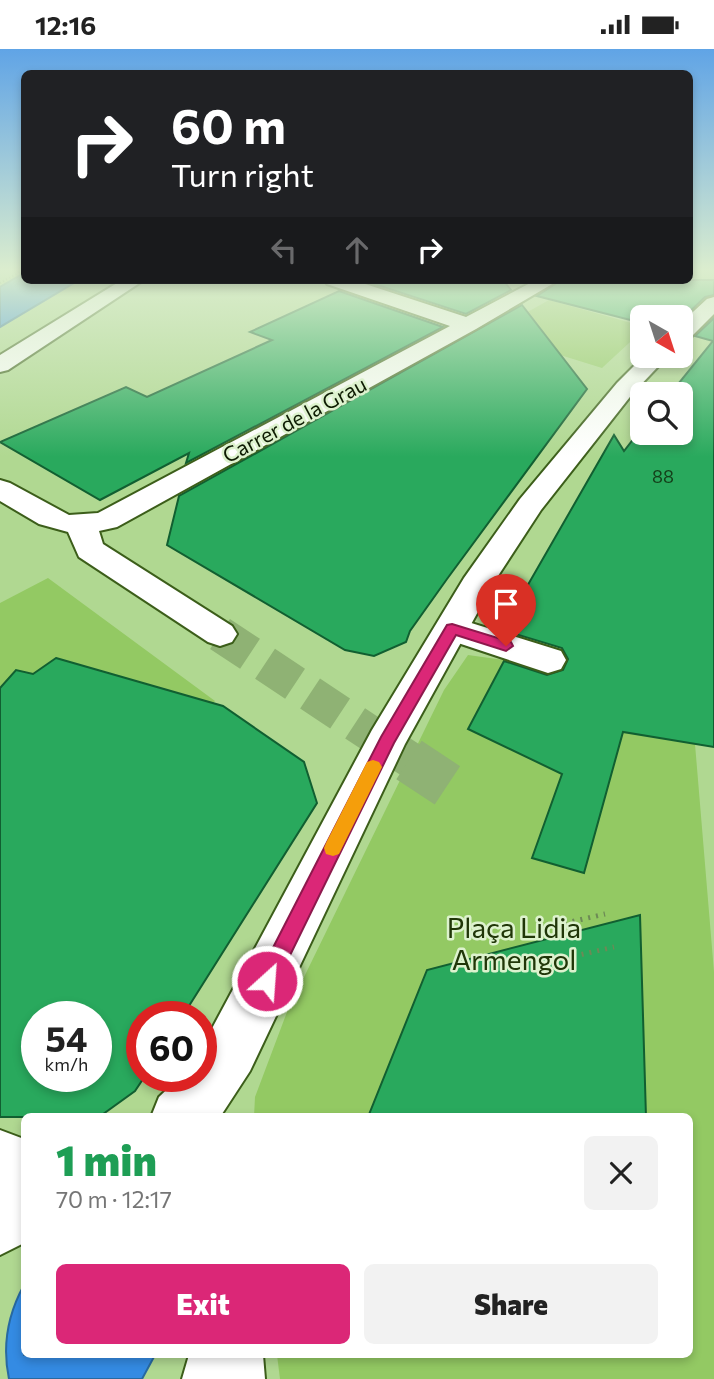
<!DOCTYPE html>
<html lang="en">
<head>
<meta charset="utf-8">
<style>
  body { margin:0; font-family:Commissioner,sans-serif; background:#f2f2f2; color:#222; height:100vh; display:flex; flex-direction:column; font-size:26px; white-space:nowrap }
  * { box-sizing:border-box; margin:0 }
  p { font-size:23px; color:#767676 }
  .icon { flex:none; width:38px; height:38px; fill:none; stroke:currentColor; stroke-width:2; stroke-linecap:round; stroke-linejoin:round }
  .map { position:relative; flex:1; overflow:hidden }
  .sheet { position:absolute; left:21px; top:1064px; width:672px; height:245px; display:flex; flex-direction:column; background:#fff; border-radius:10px; box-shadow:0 4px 10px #0003 }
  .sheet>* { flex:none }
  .guide { position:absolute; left:21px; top:21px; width:672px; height:214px; border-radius:10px; box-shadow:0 4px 10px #0003; background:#202124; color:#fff; overflow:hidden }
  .needle { width:46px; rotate:141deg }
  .buttons { position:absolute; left:630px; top:256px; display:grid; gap:14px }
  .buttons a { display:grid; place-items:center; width:63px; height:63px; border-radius:10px; background:#fff; box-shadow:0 4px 10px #0003; font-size:35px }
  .speed { position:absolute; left:21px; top:952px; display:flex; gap:14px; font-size:35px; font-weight:700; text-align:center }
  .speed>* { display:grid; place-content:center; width:91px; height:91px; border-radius:50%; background:#fff; box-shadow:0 4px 10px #0003; line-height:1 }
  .speed small { font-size:18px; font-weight:400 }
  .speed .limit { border:10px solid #d22; background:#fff; color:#111 }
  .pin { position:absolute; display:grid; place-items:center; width:60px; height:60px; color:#fff; margin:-72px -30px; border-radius:50% 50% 50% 0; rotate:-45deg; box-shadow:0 0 7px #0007 }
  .pin .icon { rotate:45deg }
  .me { position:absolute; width:77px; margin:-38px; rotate:26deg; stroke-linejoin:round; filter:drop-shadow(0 0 5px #0008) }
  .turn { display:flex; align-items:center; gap:24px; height:147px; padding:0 35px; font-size:32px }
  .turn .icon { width:91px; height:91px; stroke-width:2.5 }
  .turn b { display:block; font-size:49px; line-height:60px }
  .lanes { display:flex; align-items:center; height:66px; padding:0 35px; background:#0003; justify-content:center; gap:35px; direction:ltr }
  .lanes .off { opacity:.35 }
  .round { display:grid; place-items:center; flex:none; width:74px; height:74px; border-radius:10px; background:#f2f2f2 }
  .summary { display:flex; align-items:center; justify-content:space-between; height:119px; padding:0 35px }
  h1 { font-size:42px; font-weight:800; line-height:52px; color:#1e9e55 }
  .action { display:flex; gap:14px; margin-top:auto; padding:14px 35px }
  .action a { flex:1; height:80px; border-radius:10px; background:#db2777; color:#fff; font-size:28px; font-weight:800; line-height:80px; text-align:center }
  .action a+a { background:#f2f2f2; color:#222 }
  .status { display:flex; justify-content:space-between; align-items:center; height:49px; padding:0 35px; background:#fff; direction:ltr }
  .status svg { height:19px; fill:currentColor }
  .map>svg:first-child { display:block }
  .green { fill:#93c963 }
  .water { fill:#348be3; stroke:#2869a0; stroke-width:2 }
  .building { fill:#29a95d; stroke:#115f31; stroke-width:2; fill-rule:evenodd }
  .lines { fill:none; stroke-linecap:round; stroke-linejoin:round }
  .minor-tunnel-far1 { stroke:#8fb274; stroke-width:36; stroke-dasharray:36 18; stroke-linecap:butt }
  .minor-tunnel { stroke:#8fb274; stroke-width:46; stroke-dasharray:46 23; stroke-linecap:butt }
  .minor-casing { stroke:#3c5e1a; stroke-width:4 }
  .major-casing { stroke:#3c5e1a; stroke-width:4 }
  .path-far1 { stroke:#6d8a56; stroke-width:2.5; stroke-dasharray:1 2.5; stroke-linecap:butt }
  .path { stroke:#6d8a56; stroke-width:5; stroke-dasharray:2 6; stroke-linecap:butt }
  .minor { fill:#fff; fill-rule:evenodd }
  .major { fill:#fff; fill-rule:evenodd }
  .route { fill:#db2777; stroke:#8e194d; stroke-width:2 }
  .slow { fill:#f59e0b }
  .labels { text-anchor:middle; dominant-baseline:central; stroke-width:5; stroke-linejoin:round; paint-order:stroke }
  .far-number-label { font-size:18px; fill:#143e19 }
  .far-street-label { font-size:21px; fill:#0d1b02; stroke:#ddf2ce }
  .near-park-label { font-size:28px; fill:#203608; stroke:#ddf2ce }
</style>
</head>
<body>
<div class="status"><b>12:16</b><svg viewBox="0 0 49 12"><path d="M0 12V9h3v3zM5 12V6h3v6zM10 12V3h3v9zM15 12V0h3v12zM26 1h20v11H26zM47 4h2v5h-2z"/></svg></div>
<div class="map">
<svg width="714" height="1330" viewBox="0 0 714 1330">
  <rect width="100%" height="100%" fill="#b0d891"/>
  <!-- green -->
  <path class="green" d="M549,251L642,277V282L602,319L490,284Z
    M48,529L215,652L83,823L56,609L33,625L16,621L0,639V554Z
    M468,606L504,611L468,680L592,739L611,681L695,695L714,923V1330H280L277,1306H690V1068H254L255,1048L287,963L444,641Z"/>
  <!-- water -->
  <path class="water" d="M24,224V231H79L0,278V238Z
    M24,1236V1306H155L142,1330H9C2,1297 8,1265 24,1236Z"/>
  <!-- building -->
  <path class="building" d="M362,231H503L511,241L466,265Z
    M561,231H714V246L705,248L681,271V268H642V274L537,247Z
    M339,242L443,278L186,414L189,404L100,451L0,393L126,338L147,348L272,291L250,283Z
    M522,256L587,340L447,530L410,582L406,593L374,607L345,601L167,496L179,447Z
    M714,269V698L623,683L584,824L532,809L562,725L468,680L504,612L547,626L563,621L568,610L562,599L502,581L614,386L624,402L642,379V383H681V345H670L713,292L695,287Z
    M56,609L223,657L304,713L317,754L182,968H142V1027H145L135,1042L99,1068H0V639L16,621L33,625ZM37,968H96V1027H37Z
    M640,866L646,1068H368L427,921Z"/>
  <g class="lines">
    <!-- minor-tunnel-far1 -->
    <path class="minor-tunnel-far1" d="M220,585L412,712"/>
    <!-- minor-tunnel -->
    <path class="minor-tunnel" d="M409,711L459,744"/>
    <!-- minor casing -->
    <g class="minor-casing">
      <path id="minor" d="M122,231H144L8,321L0,323V306Z
        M325,231H353L466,268L536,231H559L476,280L117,478L99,482L103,495L232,577L237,585L232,593L220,597L208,593L79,508L68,483L39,475L0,452V431L10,434L69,466L98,464L450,277L327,235Z
        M452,568L561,602L566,611L561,620L548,624L440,588L435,580L440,572Z
        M196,1306H263L265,1330H197Z"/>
    </g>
    <!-- major casing -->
    <g class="major-casing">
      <path id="major" d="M714,248V265L689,290L681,291V274L707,250Z
        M645,306H669L633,344L541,461L496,530L405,695L250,1022L220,1068H151L159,1048L181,1027H201V1000L372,681L464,529L520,450L617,334Z
        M0,1081L24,1090V1194L0,1206Z
        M189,1306H257L250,1330H182Z"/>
    </g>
    <!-- path-far1 -->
    <path class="path-far1" d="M0,234L22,222"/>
    <!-- path -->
    <path class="path" d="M557,876L605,865
      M566,909L614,898"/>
    <!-- minor -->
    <use href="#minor" class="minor"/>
    <!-- major -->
    <use href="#major" class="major"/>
  </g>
  <!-- sky -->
  <linearGradient id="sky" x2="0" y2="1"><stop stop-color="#60a4e6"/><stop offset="0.54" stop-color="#dbedce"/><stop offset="1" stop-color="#dbedce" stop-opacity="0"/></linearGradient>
  <rect width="714" height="408" fill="url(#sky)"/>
  <!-- route -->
  <path class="route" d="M452,575L511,593L513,597L506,602L456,586L394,694L274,939L267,942L260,939L257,932L260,924L381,688L447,576Z"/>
  <!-- slow -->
  <path class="slow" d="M373,711L379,713L382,718L339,805L333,807L326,805L324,799L326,794L367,713Z"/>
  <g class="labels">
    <!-- far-number labels -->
    <g class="far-number-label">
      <text x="663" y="427">88</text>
    </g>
    <!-- far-street labels -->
    <g class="far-street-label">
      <text transform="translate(294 370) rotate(-28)">Carrer de la Grau</text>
    </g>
    <!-- near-park labels -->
    <g class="near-park-label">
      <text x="514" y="878">Plaça Lidia<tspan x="514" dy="32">Armengol</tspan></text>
    </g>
  </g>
</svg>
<div class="buttons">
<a><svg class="needle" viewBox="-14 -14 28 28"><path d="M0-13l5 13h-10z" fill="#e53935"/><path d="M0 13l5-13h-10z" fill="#767676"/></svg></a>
<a><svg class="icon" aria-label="search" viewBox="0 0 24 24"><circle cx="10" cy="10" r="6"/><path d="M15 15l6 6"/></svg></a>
</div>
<div class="speed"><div>54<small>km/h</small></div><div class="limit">60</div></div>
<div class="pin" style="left:506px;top:597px;background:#d93025"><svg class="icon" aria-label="arrive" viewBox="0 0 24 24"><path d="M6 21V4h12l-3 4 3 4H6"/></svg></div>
<svg class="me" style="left:267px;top:932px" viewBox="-20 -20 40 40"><circle r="17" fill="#db2777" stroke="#fff" stroke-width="3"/><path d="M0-11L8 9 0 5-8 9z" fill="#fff"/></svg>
<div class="guide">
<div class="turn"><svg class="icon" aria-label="right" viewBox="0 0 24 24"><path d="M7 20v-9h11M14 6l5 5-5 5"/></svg><div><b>60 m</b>Turn right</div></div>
<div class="lanes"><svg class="icon off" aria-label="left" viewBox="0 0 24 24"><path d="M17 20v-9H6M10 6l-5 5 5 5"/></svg><svg class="icon off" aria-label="ahead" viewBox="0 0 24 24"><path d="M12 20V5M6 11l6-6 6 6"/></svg><svg class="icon" aria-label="right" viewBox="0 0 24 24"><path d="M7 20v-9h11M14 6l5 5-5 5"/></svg></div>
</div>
<section class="sheet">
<div class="summary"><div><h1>1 min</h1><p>70 m · 12:17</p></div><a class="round"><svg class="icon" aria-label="close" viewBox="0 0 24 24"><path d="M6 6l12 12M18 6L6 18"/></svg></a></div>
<div class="action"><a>Exit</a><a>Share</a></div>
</section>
</div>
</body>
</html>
